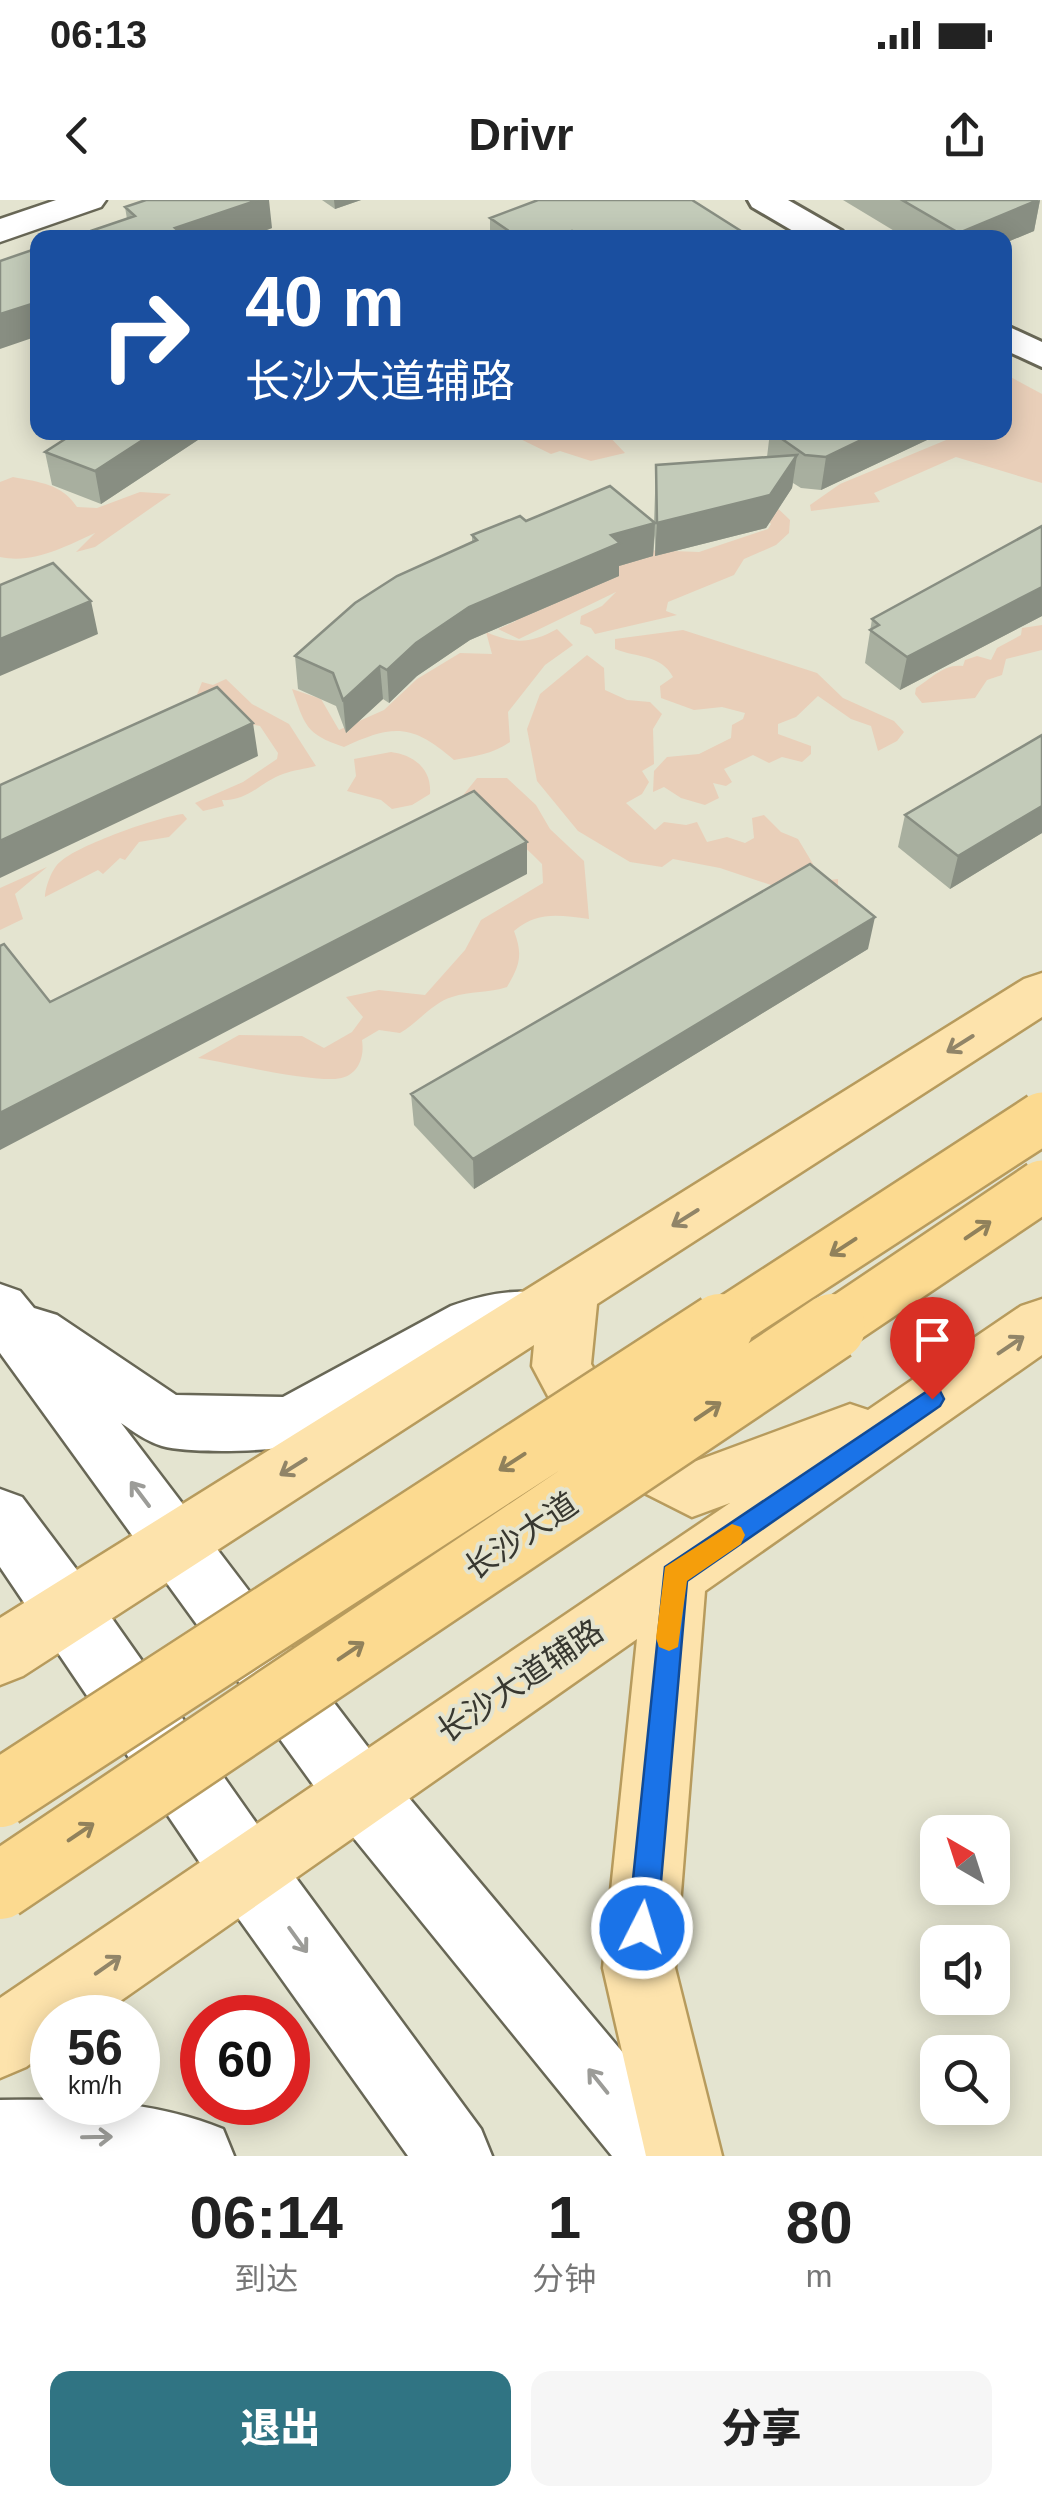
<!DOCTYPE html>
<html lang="zh">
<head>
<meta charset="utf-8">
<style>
  body { margin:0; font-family:Helvetica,"Noto Sans SC",sans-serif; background:#f6f6f6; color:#222; height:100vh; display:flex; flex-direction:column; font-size:38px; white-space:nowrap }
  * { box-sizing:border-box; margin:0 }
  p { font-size:32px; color:#767676 }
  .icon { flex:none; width:55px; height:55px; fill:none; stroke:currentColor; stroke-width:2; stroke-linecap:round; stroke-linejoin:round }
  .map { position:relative; height:1956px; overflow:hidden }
  .side { display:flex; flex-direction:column; background:#fff; flex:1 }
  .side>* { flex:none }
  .banner { position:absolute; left:30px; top:30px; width:982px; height:210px; border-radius:20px; box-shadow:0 5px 25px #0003; background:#1a4fa0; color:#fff; overflow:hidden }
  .needle { width:65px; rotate:321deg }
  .tools { position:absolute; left:920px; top:1615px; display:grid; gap:20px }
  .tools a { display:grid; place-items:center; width:90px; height:90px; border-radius:20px; background:#fff; box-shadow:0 5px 25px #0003; font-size:50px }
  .speed { position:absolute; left:30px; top:1795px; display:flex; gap:20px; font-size:50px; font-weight:700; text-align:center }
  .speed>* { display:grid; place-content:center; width:130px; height:130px; border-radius:50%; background:#fff; box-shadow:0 5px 25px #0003; line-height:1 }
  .speed small { font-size:25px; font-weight:400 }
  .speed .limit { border:15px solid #d22; background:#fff; color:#111 }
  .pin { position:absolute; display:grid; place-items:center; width:85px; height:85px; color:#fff; margin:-102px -42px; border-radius:50% 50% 50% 0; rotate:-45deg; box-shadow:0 0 10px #0007 }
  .pin .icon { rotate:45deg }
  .me { position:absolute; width:110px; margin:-55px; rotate:5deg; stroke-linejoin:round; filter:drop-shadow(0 0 8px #0008) }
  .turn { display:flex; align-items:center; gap:35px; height:210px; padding:0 50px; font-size:45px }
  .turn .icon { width:130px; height:130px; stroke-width:2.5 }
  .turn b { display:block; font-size:70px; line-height:85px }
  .eta { display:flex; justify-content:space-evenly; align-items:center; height:170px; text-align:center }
  .eta b { font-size:60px; font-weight:800; line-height:70px }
  .button { display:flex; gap:20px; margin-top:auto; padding:20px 50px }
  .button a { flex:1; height:115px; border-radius:20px; background:#307483; color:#fff; font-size:40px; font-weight:800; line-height:115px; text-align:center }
  .button a+a { background:#f6f6f6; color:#222 }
  .status { display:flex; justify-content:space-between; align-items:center; height:70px; padding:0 50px; background:#fff; direction:ltr }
  .status svg { height:28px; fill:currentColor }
  header { display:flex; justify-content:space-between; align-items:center; height:130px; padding:0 50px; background:#fff; font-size:45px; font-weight:800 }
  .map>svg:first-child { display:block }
  .green { fill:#e9cfb9 }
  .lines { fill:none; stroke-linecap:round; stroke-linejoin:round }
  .minor-casing { stroke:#686756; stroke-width:6 }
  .tertiary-casing { stroke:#686756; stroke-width:5 }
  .secondary-casing { stroke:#686756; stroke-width:5 }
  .primary-casing { stroke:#b79b5d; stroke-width:5 }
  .minor { fill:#fff; fill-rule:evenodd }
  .tertiary { fill:#fff; fill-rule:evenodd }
  .secondary { fill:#fff; fill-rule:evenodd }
  .primary { fill:#fde3ac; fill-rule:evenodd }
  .trunk-bridge-far1-casing { stroke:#b79b5d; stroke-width:56; stroke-linecap:butt }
  .trunk-bridge-casing { stroke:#b79b5d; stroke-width:71; stroke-linecap:butt }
  .trunk-bridge-far1 { stroke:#fcda90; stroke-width:51 }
  .trunk-bridge { stroke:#fcda90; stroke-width:66 }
  .wall { fill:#a8af9f }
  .shaded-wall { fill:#888e82 }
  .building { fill:#c3cbb9; stroke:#888e82; stroke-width:2.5 }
  .oneway { stroke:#918568 }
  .oneway2 { stroke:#90815b }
  .oneway3 { stroke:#9c9c98 }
  .route { fill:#1a73e8; stroke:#114b97; stroke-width:2.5 }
  .slow { fill:#f59e0b }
  .labels { text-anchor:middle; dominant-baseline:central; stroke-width:8; stroke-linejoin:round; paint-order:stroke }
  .street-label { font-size:32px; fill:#383830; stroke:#e4e4d0 }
</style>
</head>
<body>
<div class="status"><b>06:13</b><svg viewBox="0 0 49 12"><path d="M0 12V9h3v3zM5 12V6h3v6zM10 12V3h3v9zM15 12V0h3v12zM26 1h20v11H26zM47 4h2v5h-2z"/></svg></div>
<header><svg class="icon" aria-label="back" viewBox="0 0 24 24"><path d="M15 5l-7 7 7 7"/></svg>Drivr<svg class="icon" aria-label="share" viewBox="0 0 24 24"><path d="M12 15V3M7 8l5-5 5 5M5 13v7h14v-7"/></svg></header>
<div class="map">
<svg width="1042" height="1956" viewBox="0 0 1042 1956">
  <rect width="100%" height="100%" fill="#e4e4d0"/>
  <!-- green -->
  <path class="green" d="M1005,174L1042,194V283L956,257L874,293L880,302L811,311L810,305L840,284L963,233L1005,232Z
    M508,233H606L625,253L591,261L560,251L551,254Z
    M13,277C39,282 62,284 77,307L97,308L140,292L171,294L95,347L76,352L95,333C64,347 34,364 0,357V282Z
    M769,300L790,320L789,333L776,345L744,359L734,375L668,402L666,411L677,415L595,434L591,428L580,424L581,416L602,406L616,392L519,439L498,429L516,421L514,416L603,382L612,364L646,350L699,352L768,329L771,324L754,302Z
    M1042,425V450L1006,459L1002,475L987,480L975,498L922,503L915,494L916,488C930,479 945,463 963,466L965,460L977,456L991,460L997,448L1021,435L1022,428Z
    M557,429L573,445L545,465L508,512L510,542C493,554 475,556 454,560C412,524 394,524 344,547C305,534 305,525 292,489L321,499L339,530L384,510L417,479L460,453L492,454L486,432C514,444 530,444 557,429Z
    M683,430L817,473L843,498L894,521L904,532L897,541L878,551L871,526L851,519L818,496L796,517L778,524V534L811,546V554L802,562L782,557L769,563L753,555L724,569L732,582L726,586L713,583L719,598L705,605L681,598L664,587L653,592L654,571L667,557L699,554L731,538L732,525L743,519L745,513L722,507L694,510L661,498L660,486L673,477C661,454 637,458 615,449V439Z
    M587,455L604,468L605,490L627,500L650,502L662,514L653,529L654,564L642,571L649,582L642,594L626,603L655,630L664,622L686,625L697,622L707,642L727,637L745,643L754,638L752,618L764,615L781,632L798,639L813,664L801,676L805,683L838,679V691L783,689L720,668L673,659L662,667L630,662L578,631L537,581L527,529L540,494Z
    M226,479L252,504L289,524L316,566C305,569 293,570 283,574C262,581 247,602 222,600L224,606L203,611L195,603L243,582L277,559L278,553L260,526L239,522L196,497L202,482L213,485Z
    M391,552C414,555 432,569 430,594L412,605L392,609L381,600L347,591L356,576L354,559Z
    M477,578H507L536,605L550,629L584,661L589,719C559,715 537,711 514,731C523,755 520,765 507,787C489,793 470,791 452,797C432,803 419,822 400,833L379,830L362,840C365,859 357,878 335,879C300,880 235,864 198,858L239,835L302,836L324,848L352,832L363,817L346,797L379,790L425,795L465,750L481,720L543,683L542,664C514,636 493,617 456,604Z
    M183,614L187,619L169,637L139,642L125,660L120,658L103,674L98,670L45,697C45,688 52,668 60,662C78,645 158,617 183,614Z
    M47,667L15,694L23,719L0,730V688Z"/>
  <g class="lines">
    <!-- minor casing -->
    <g class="minor-casing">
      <path id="minor" d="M748,0H788L842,31L846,38H805L752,7Z
        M1005,125L1042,142V167L1005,150Z"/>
    </g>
    <!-- tertiary casing -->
    <g class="tertiary-casing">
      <path id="tertiary" d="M56,0H106L101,7L0,42V19Z"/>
    </g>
    <!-- secondary casing -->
    <g class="secondary-casing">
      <path id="secondary" d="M0,1084L20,1091L34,1108L57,1115L176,1195L283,1197L451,1106C484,1094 523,1086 555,1097L564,1114L555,1131L482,1146L311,1242C283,1252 191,1254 162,1246C146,1241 134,1232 121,1223L383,1567L687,1929L698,1956H612L335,1615L0,1153Z
        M0,1289L22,1297L92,1390L271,1644L481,1929L492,1956H408L221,1694L0,1367Z
        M0,1900C74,1899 150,1899 223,1929L234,1956H0Z"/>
    </g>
    <!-- primary casing -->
    <g class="primary-casing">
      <path id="primary" d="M1042,773V817L597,1104L591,1164L625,1224L696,1261L850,1204L868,1210L1021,1106L1042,1099V1155L705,1391L675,1768L722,1956H646L603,1768L637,1439L96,1818H52V1848L26,1867L0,1878V1798L730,1303L692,1317L583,1262L532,1166L534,1145L23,1476L0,1485V1418L1024,779Z"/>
    </g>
    <!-- minor -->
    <use href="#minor" class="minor"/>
    <!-- tertiary -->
    <use href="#tertiary" class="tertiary"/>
    <!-- secondary -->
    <use href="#secondary" class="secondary"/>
    <!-- primary -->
    <use href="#primary" class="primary"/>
    <!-- trunk-bridge-far1 casing -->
    <g class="trunk-bridge-far1-casing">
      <path id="trunk-bridge-far1" d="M716,1130L1042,918
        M828,1130L1042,986"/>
    </g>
    <!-- trunk-bridge casing -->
    <g class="trunk-bridge-casing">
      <path id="trunk-bridge" d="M0,1594L720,1127
        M0,1686L832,1127"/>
    </g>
    <!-- trunk-bridge-far1 -->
    <use href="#trunk-bridge-far1" class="trunk-bridge-far1"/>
    <!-- trunk-bridge -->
    <use href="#trunk-bridge" class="trunk-bridge"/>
  </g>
  <!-- wall -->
  <path class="wall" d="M322,0H361L335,9Z
    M843,0H1040L1034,31L1005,43V38H906Z
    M125,7L272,28L245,38H70L127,19Z
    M490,18L752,38H490Z
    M210,232L101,304L52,285L45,252Z
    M770,232H944L821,290L801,288L793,283L792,288L766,328L655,356V335L653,356L619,366V376L470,440L417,476L389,503L383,499L346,533L336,506L298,489L295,456L472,343V335L526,321L654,322L656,265L767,257Z
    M1042,326V416L900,490L865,463L872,419Z
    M1042,535V633L950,689L898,647L905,615Z
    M868,749L474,989L414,925L411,894Z"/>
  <!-- shaded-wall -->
  <path class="shaded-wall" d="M258,0H269L272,28L245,38H176L175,28Z
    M334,0H361L335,9Z
    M1040,0L1034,31L1005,43V38H959V33Z
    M572,31V38H556Z
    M38,102V136L0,149V114Z
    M155,232H210L101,304L95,271Z
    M878,232H944L821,290L826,257Z
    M797,255L792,288L766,328L655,356L657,323Z
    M655,323L653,356L619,366V376L470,440L417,476L389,503L387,470L416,443L469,407L611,335Z
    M1042,387V416L900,490L907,457Z
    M91,401L98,434L0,476V439Z
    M380,466L383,499L346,533L343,500Z
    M253,523L258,556L0,678V641Z
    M1042,606V633L950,689L958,656Z
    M527,642V674L0,950V913Z
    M875,717L868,749L474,989L473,959Z"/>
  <!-- building -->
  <path class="building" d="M146,0H258L175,28L187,38H70L135,16L125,7Z
    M538,0H692L752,38H582L572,31L556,38H519L490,18Z
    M902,0H1038L959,33Z
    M38,48V102L0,114V61Z
    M76,232H155L95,271L45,252Z
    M772,232H878L826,257L805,255Z
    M797,255L770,295L657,323L656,265Z
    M610,286L655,323L611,335L620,343L469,407L416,443L387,470L380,466L343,500L333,473L295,456L355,403L397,376L477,340L472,335L520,316L526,321Z
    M1042,326V387L907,457L870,430L879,425L872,419Z
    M53,363L91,401L0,439V385Z
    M217,487L253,523L0,641V585Z
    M1042,535V606L958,656L905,615Z
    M474,591L527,642L0,913V746L4,744L50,802Z
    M810,664L875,717L473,959L411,894Z"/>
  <!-- one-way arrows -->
  <defs><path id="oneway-shaft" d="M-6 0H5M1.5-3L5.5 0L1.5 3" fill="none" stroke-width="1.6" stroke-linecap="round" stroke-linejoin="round" transform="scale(2.5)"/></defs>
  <g class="oneway">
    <use href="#oneway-shaft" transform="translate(960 844) rotate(148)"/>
    <use href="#oneway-shaft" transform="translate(685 1018) rotate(148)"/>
    <use href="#oneway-shaft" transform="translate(1011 1145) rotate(-34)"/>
    <use href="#oneway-shaft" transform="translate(293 1267) rotate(148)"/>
    <use href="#oneway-shaft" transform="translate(108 1765) rotate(-35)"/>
  </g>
  <g class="oneway2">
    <use href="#oneway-shaft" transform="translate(978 1030) rotate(-34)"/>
    <use href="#oneway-shaft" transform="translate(843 1047) rotate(147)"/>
    <use href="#oneway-shaft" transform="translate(708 1211) rotate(-34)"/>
    <use href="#oneway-shaft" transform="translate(512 1262) rotate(147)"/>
    <use href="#oneway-shaft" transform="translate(351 1451) rotate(-34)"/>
    <use href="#oneway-shaft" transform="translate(81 1632) rotate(-34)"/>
  </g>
  <g class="oneway3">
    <use href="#oneway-shaft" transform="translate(140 1294) rotate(-127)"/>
    <use href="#oneway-shaft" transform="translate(298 1740) rotate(54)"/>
    <use href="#oneway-shaft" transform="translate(598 1881) rotate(-129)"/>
    <use href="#oneway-shaft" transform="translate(97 1937) rotate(-1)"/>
  </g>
  <!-- route -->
  <path class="route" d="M932,1188L940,1191L944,1199L940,1206L687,1381L657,1728L653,1739L642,1743L632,1739L628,1728L665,1367Z"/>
  <!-- slow -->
  <path class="slow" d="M732,1324L741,1327L745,1335L741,1344L687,1381L678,1447L669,1451L659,1447L656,1438L665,1367Z"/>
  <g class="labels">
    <!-- street labels -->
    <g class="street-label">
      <text transform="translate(521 1336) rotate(-34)">长沙大道</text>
      <text transform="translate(520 1481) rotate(-34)">长沙大道辅路</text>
    </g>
  </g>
</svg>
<div class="tools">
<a><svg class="needle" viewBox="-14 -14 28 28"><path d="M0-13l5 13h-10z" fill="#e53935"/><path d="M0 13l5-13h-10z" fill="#767676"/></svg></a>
<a><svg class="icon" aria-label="sound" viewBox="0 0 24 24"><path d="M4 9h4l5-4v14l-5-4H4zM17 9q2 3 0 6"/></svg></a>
<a><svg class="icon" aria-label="search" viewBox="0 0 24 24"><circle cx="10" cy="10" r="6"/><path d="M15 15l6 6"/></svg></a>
</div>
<div class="speed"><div>56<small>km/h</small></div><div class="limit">60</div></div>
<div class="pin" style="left:932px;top:1199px;background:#d93025"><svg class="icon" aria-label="arrive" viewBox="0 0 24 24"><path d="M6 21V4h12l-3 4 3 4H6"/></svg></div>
<svg class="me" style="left:642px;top:1728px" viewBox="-20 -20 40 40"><circle r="17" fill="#1a73e8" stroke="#fff" stroke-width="3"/><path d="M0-11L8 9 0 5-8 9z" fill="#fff"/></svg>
<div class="banner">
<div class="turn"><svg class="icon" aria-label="right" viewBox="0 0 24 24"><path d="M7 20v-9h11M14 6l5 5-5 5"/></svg><div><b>40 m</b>长沙大道辅路</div></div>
</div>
</div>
<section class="side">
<div class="eta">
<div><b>06:14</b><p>到达</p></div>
<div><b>1</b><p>分钟</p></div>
<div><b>80</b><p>m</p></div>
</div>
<div class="button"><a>退出</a><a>分享</a></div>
</section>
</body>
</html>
